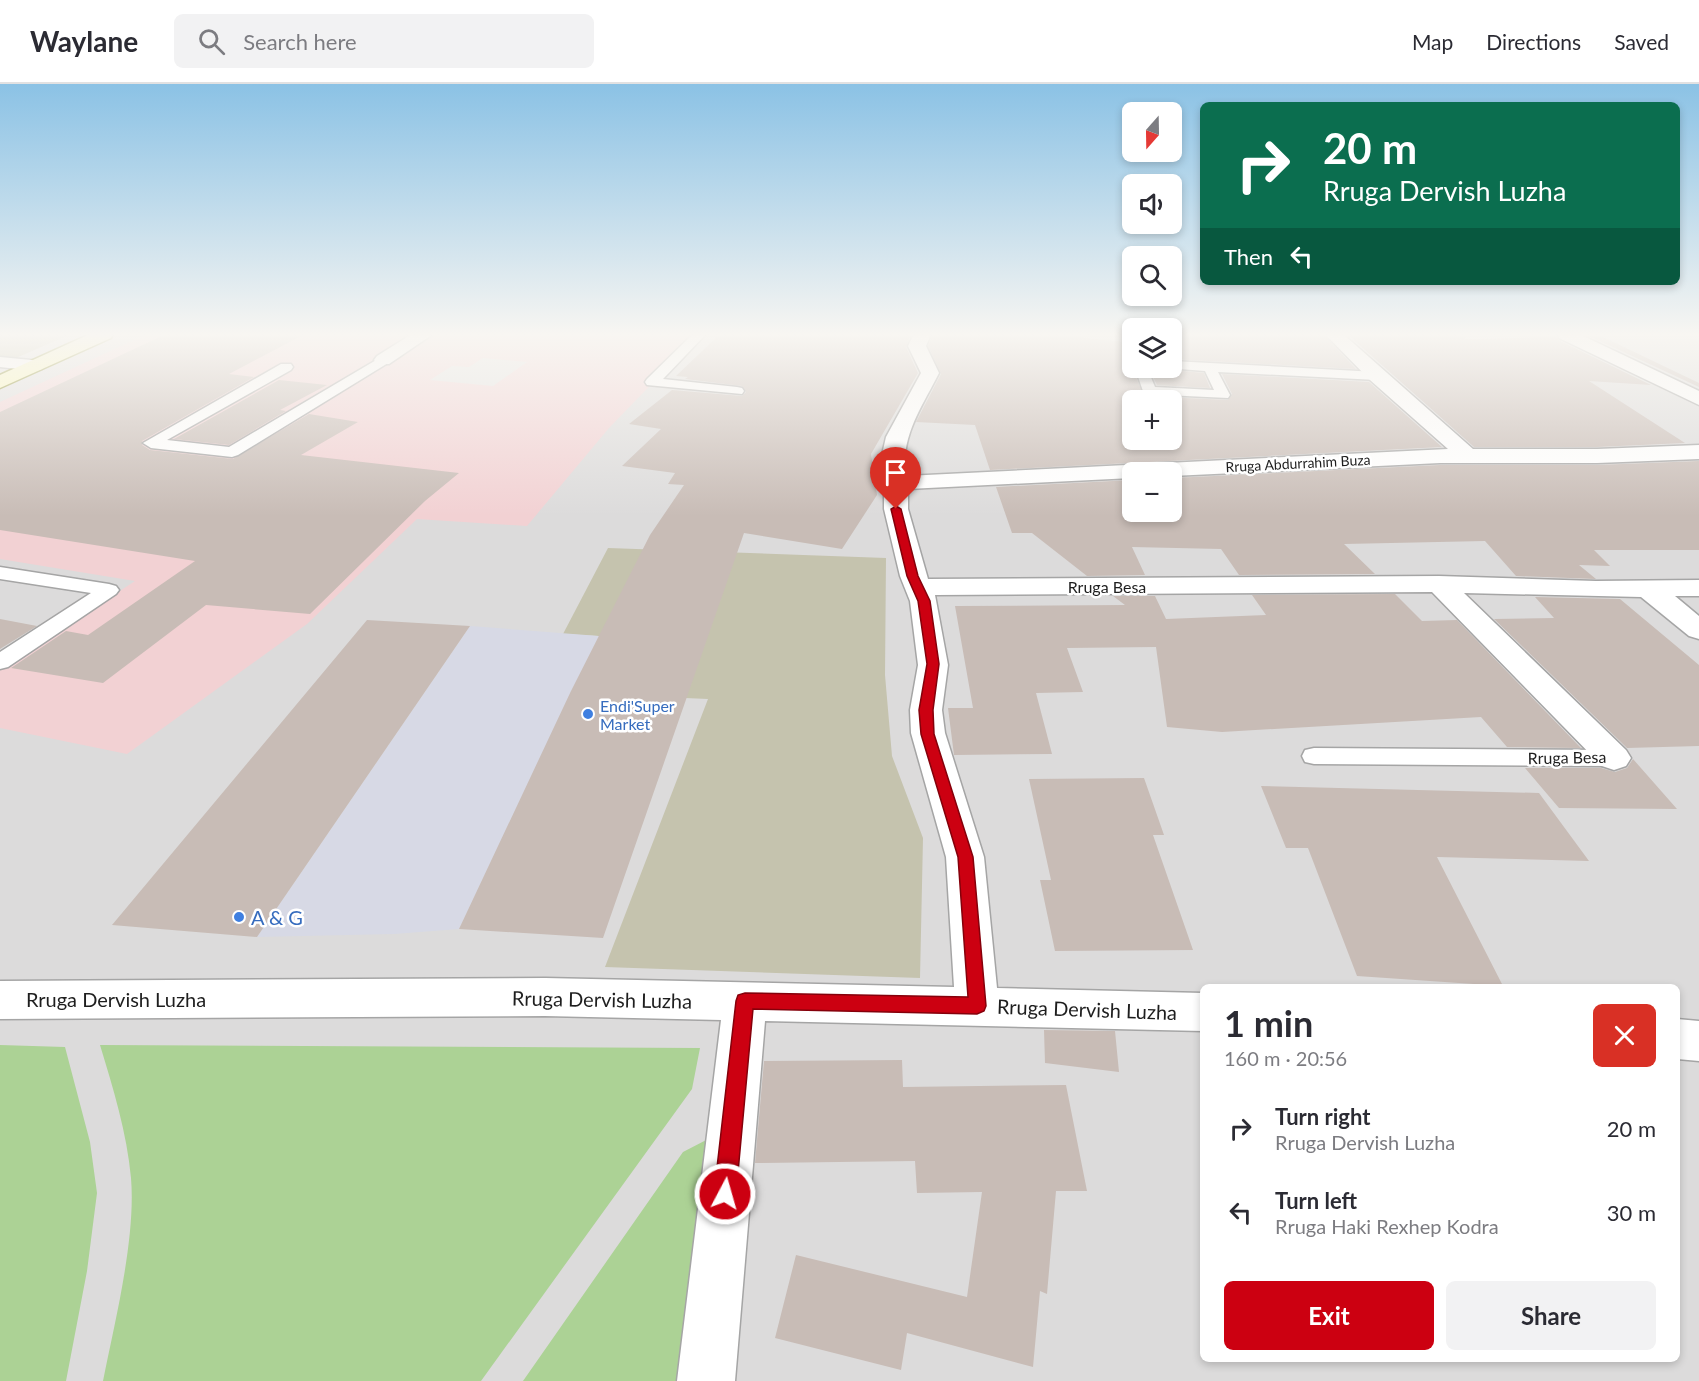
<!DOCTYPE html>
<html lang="en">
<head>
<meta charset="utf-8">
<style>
  body { margin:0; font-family:Lato,sans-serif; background:#f2f2f3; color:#2b2b33; height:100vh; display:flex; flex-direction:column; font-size:22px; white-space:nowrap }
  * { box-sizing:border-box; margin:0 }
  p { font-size:20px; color:#7c7c81 }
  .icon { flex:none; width:33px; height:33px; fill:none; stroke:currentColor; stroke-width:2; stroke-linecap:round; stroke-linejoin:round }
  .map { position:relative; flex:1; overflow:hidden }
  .sheet { position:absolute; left:1200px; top:900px; width:480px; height:378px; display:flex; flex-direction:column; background:#fff; border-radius:9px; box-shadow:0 3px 9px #0003 }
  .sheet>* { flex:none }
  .top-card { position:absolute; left:1200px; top:18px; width:480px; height:183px; border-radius:9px; box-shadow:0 3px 9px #0003; background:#0b6e4f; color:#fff; overflow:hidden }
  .needle { width:39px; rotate:200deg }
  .fabs { position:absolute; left:1122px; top:18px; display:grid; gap:12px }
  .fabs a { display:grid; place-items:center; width:60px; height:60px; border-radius:9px; background:#fff; box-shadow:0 3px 9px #0003; font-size:30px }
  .pin { position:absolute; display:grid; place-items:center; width:51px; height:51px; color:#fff; margin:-62px -26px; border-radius:50% 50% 50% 0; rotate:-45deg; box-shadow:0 0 6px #0007 }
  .pin .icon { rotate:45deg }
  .me { position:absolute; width:66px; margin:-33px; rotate:6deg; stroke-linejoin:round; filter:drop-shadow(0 0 4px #0008) }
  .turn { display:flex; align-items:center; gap:21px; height:126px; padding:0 24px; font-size:27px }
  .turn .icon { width:78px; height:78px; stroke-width:2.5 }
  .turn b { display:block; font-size:42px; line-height:51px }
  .then { display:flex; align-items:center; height:57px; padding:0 24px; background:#0003; gap:12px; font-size:22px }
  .round { display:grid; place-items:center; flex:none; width:63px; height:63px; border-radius:9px; background:#f2f2f3 }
  .headline { display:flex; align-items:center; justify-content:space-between; height:102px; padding:0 24px }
  h1 { font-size:36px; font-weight:700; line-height:45px }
  .primary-button { display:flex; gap:12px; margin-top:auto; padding:12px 24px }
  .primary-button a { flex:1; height:69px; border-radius:9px; background:#c01; color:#fff; font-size:24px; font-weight:700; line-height:69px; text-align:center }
  .primary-button a+a { background:#f2f2f3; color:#2b2b33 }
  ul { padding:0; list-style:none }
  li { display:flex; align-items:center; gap:18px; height:84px; padding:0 24px }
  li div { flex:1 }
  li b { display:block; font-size:22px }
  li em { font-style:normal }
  header { display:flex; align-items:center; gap:36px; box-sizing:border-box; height:84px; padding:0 30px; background:#fff; border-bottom:2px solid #e1e1e2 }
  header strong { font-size:28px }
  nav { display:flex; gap:33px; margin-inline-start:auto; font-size:21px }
  .search { width:420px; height:54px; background:#f2f2f3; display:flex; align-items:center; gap:15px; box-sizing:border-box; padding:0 21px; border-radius:9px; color:#7c7c81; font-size:22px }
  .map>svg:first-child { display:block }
  .residential { fill:#dcdbdb; fill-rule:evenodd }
  .commercial { fill:#f2d1d3 }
  .construction { fill:#c5c3ae }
  .forest { fill:#acd295 }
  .parking { fill:#e2e2e2 }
  .plaza { fill:#d7d9e5 }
  .building { fill:#c8bcb6; fill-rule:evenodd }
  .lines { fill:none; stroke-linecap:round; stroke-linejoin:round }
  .service-casing { stroke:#a5a5a5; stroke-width:3 }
  .minor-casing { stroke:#a5a5a5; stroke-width:3 }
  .secondary-casing { stroke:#777a00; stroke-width:3 }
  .service { fill:#fff; fill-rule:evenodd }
  .minor { fill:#fff; fill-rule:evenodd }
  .secondary { fill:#fdfbb3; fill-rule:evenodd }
  .route { fill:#c01; stroke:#85000b; stroke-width:1.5 }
  .shop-dot { fill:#3f7fe0; stroke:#fff; stroke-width:2 }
  .labels { text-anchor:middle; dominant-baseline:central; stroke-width:5; stroke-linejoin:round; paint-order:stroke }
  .far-street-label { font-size:14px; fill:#1e1e1e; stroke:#fff }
  .street-label { font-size:16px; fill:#1e1e1e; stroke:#fff }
  .shop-label { font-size:16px; fill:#366cbe; stroke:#fff; text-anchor:start }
  .near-shop-label { font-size:20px; fill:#366cbe; stroke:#fff; text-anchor:start }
  .near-street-label { font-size:20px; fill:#1e1e1e; stroke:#fff }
</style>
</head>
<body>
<header>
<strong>Waylane</strong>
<div class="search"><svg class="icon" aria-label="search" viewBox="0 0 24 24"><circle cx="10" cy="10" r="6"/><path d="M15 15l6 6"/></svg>Search here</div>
<nav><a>Map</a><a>Directions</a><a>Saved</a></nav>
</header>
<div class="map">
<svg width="1699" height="1297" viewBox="0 0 1699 1297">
  <rect width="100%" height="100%" fill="#f0eae3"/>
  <!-- residential -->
  <path class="residential" d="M0,250H1132V284H1172V250H1699V1297H0ZM1132,316H1172V356H1132ZM1132,388H1172V428H1132ZM1203,903H1677V1275H1203Z"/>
  <!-- commercial -->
  <path class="commercial" d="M147,250L423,251L700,250L609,344L527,442L417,435L307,540L127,670L0,644V586L135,497L0,475V318Z"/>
  <!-- construction -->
  <path class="construction" d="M0,250H71L16,274L0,273Z
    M608,464L886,474L885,591L892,672L923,754L920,894L605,883L708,615L685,614L598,552L563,550Z"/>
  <!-- forest -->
  <path class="forest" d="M0,961L65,963L90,1058L97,1109L87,1187L66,1297H0Z
    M100,961L700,964L692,1005L481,1297H103C115,1237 136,1154 131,1094C127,1049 113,1004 100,961Z
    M712,1053L678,1297H523L683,1068Z"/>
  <!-- parking -->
  <path class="parking" d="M483,274L527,278L493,302L430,296L452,282L469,283Z"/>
  <!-- plaza -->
  <path class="plaza" d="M470,542L599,552L459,845L394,850L257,853Z"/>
  <!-- building -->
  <path class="building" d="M166,250H305L229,290L254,293L142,357V361L150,366L233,375L309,330L358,338L301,371L459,389L425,417L310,530L206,521L103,599L11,584L66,547L88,551L195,477L0,446V328Z
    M720,250H911L906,263L918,289L871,370L877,411L842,465L744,449L603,854L459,845L571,607L650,451L684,401L668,400L675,389L622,382L661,345L629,340L672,306L742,312L746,308L742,302L685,295L688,293L676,292Z
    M933,250H1052L1132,259V284L1144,312L1228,316L1232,310L1222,290L1369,298L1442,363L990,386L975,341L916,338L941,290L928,262ZM1132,316H1172V356H1132Z
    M1174,250H1323L1356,285L1172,275V263H1179Z
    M1347,250H1461L1466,255L1556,253L1558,256L1651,301L1589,297L1685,359L1597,363H1474Z
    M1589,252H1601L1699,299V303Z
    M1149,284L1204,289L1210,304L1157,301Z
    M279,296L327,301L280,326L286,327L229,361L174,355Z
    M1699,377V466H1594L1610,482L1579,481L1596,495L1516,492L1485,457L1344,460L1375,490L1239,491L1221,465L1132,463L1145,491L1087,492L1032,449H1012L996,403L1132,396V428H1172V394L1440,381H1597Z
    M1395,510L1422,537L1457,536L1581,664L1507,663L1481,633L1222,648L1167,643L1156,563L1067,564L1083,608L1036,609L1052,670L954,671L948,624H973L955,522L1125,521L1113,512H1155L1166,535L1266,531L1252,511Z
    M1535,513L1620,515L1699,581V662L1627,664L1494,535L1554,534Z
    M0,535L37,542L0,565Z
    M367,536L470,542L257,853L112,841Z
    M1633,675L1677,725L1559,724L1525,684H1601L1615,688L1627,684Z
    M1144,694L1164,751H1153L1193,866L1055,867L1040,796H1051L1029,695Z
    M1261,702L1539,709L1589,777L1437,773L1503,902L1357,892L1308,764H1286Z
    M1044,946L1115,947L1119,988L1045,979Z
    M902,976L903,1003L1066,1001L1087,1107H1056L1047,1210L1040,1207L1033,1283L907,1249L901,1286L775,1254L796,1171L967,1213L982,1108L917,1109L915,1077L755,1079L764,977Z"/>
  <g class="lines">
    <!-- service casing -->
    <g class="service-casing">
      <path id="service" d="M693,250H706L663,295L737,303L742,304L744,307L742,310L647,301L645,298L647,295Z
        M383,272L390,276L388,279L238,371L232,373L151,364L143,359L281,280H291L293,283L291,286L167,356L229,363Z
        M1172,277L1377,288L1384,292L1377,296L1218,288L1230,311L1228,314L1144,310L1135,284H1147L1155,303L1214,306L1205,287L1167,284H1172Z
        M0,483L109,500L116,502L119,506L116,510L8,583L0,585V568L91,509L0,495Z
        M1314,664L1614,666L1623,668L1626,674L1623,680L1614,682L1314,680L1305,678L1302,672L1305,666Z"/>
    </g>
    <!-- minor casing -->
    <g class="minor-casing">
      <path id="minor" d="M412,250H433L389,280H377L374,276L377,272Z
        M914,250H931L926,262L939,289C923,321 899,354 906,392L1448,365L1370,296L1325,250H1343L1473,365H1597L1699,361V375L1597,379H1440L1172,392V388H1132V394L908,405V425L928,495L1439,492L1596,497L1699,496V512H1675L1699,532V555L1689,552L1641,513L1464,509L1626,666L1631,674L1626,682L1614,686L1602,682L1432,508L935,511L948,581L942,626L945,649L984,773L997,904L1203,909V947L765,937L735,1297H677L721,936L545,932L0,935V897L545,894L954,903L946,773L911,649L910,626L918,581L910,517L900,492L884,425V399L881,375L886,353L921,289L908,262Z
        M1557,250H1579L1699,307V321L1559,254Z
        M0,273L42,277L45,281L42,285L36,287L0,283Z
        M1677,935L1699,937V977L1677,975Z"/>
    </g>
    <!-- secondary casing -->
    <g class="secondary-casing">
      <path id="secondary" d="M90,250H113L111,254L0,304V291Z"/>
    </g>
    <!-- service -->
    <use href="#service" class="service"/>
    <!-- minor -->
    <use href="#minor" class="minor"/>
    <!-- secondary -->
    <use href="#secondary" class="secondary"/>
  </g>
  <!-- sky -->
  <linearGradient id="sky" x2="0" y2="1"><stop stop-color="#8bc2e5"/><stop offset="0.58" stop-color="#f8f6f2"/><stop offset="1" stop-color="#f8f6f2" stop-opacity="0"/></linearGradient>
  <rect width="1699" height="432" fill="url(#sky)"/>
  <!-- route -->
  <path class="route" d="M896,422L901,425L918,492L930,517L939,580L933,626L934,650L973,773L986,922L984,927L977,930L753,925L736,1110L732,1117L725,1120L717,1117L714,1110L736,917L738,911L745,909L968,913L958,773L921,650L919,626L927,580L918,517L907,492L891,425Z"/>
  <!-- markers -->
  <g class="shop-dot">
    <circle cx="588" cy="630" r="6"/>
    <circle cx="239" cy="833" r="6"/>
  </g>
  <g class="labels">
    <!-- far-street labels -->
    <g class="far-street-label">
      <text transform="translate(1298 379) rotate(-3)">Rruga Abdurrahim Buza</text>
    </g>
    <!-- street labels -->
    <g class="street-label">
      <text x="1107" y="502">Rruga Besa</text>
      <text transform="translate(1567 673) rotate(-1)">Rruga Besa</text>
    </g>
    <!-- shop labels -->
    <g class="shop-label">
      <text x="600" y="621">Endi'Super<tspan x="600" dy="18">Market</tspan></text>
    </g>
    <!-- near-shop labels -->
    <g class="near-shop-label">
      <text x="251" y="833">A &amp; G</text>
    </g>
    <!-- near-street labels -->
    <g class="near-street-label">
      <text x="116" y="915">Rruga Dervish Luzha</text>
      <text transform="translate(602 915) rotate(1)">Rruga Dervish Luzha</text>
      <text transform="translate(1087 925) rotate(2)">Rruga Dervish Luzha</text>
    </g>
  </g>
</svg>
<div class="fabs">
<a><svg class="needle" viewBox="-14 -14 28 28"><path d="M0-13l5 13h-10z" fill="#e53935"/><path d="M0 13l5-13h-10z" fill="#7c7c81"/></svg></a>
<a><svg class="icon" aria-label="sound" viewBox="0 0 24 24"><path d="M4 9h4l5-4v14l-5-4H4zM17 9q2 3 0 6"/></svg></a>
<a><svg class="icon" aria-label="search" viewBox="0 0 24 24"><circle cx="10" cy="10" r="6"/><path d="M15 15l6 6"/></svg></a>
<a><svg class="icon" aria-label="layers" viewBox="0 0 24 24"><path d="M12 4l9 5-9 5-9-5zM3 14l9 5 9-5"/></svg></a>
<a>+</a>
<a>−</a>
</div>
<div class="pin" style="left:896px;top:425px;background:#d93025"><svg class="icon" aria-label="arrive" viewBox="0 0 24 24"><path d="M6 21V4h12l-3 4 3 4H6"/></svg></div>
<svg class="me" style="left:725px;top:1110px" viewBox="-20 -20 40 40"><circle r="17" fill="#c01" stroke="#fff" stroke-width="3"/><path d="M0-11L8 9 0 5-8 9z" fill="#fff"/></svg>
<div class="top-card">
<div class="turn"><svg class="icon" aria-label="right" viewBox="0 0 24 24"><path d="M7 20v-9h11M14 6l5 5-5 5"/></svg><div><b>20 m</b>Rruga Dervish Luzha</div></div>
<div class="then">Then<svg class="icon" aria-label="left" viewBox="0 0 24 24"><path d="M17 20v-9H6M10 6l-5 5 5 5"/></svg></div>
</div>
<section class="sheet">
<div class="headline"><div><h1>1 min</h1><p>160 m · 20:56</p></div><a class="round" style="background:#d93025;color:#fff"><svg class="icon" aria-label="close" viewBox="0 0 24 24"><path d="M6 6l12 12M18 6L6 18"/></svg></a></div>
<ul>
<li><svg class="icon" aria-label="right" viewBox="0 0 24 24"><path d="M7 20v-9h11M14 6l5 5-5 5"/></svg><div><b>Turn right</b><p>Rruga Dervish Luzha</p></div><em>20 m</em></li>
<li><svg class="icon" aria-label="left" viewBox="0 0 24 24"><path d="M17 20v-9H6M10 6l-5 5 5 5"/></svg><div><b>Turn left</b><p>Rruga Haki Rexhep Kodra</p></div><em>30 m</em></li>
</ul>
<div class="primary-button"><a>Exit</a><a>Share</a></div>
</section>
</div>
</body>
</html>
